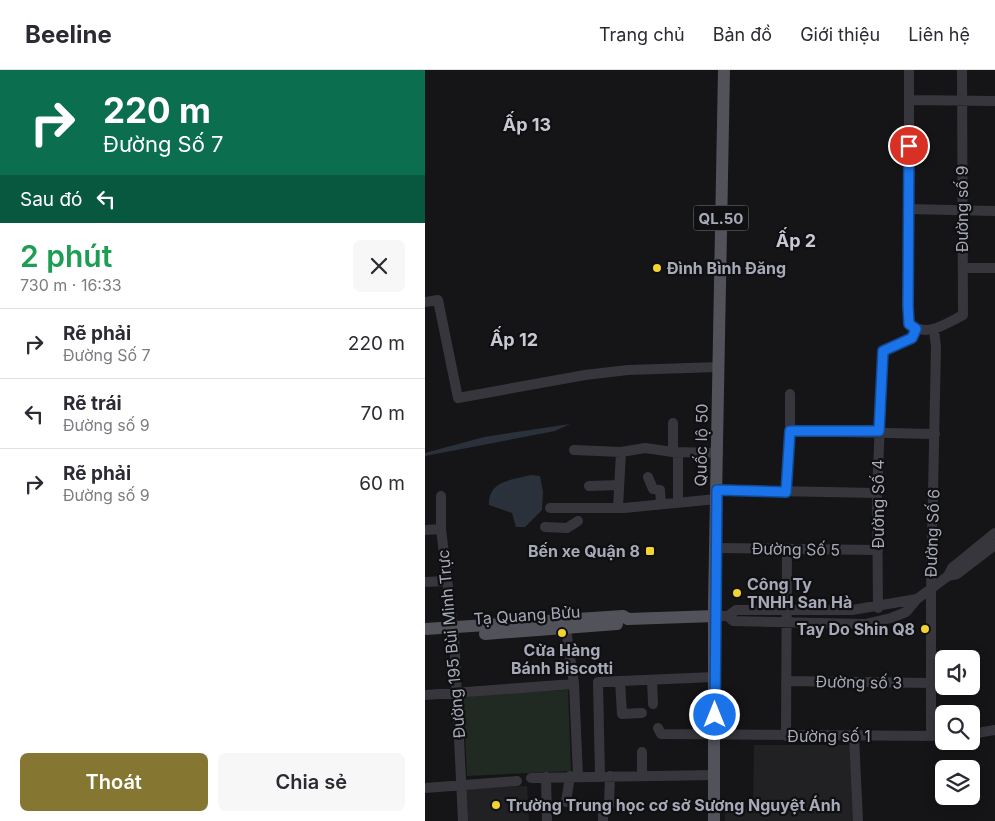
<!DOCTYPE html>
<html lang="vi">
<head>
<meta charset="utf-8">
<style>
  body { margin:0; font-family:Inter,sans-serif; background:#f7f7f7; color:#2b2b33; height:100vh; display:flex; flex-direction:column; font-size:19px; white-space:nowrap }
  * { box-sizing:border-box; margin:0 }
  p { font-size:16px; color:#7c7c81 }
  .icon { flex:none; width:28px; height:28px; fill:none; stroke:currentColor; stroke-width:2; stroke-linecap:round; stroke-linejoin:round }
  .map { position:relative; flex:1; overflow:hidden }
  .sheet { display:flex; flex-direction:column; background:#fff; width:425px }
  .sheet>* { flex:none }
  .banner { background:#0b6e4f; color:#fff; overflow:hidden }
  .tools { position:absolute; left:510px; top:580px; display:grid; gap:10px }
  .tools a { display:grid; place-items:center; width:45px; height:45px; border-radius:8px; background:#fff; box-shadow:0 2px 12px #0003; font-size:25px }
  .pin { position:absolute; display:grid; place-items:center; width:42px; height:42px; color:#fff; margin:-21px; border:2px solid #fff; border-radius:50%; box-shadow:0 1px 5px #0007 }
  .me { position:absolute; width:55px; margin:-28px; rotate:0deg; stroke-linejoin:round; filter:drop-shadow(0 0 4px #0008) }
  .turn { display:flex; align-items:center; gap:18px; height:105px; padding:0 20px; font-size:22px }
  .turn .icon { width:65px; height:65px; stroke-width:2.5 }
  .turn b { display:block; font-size:35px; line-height:42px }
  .then { display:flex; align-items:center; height:48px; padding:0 20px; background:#0003; gap:10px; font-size:19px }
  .round { display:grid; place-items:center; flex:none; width:52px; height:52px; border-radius:8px; background:#f7f7f7 }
  .head { display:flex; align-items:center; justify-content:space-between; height:85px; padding:0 20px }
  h1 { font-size:30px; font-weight:600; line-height:38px; color:#1e9e55 }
  .cta { display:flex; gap:10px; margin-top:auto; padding:10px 20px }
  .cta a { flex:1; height:58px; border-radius:8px; background:#857732; color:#fff; font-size:20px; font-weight:600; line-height:58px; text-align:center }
  .cta a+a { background:#f7f7f7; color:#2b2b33 }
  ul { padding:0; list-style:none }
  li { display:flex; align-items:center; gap:15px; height:70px; padding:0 20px; border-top:1px solid #e1e1e2 }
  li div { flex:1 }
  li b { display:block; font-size:19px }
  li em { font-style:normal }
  header { display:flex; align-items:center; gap:30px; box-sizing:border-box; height:70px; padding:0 25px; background:#fff; border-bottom:1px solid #e1e1e2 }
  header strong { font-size:24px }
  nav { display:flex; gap:28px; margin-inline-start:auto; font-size:18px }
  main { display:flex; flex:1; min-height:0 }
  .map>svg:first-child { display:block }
  .built { fill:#212124 }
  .green { fill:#212923 }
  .water { fill:#2b313a }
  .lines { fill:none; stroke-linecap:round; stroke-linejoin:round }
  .minor { stroke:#36363c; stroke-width:10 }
  .major { stroke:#52525b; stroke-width:12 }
  .route-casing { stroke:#114b97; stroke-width:12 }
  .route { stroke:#1a73e8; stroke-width:9 }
  .poi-dot { fill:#f3d330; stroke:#101012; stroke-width:2 }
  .labels { text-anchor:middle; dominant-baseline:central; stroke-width:4.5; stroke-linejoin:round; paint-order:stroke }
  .shield { fill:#101012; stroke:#797b86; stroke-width:1 }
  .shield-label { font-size:15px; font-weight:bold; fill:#a6a9b7 }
  .street-label { font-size:16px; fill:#a6a9b7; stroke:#101012 }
  .poi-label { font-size:16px; font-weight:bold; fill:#a6a9b7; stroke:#101012; text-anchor:start }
  .neighbourhood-label { font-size:18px; font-weight:bold; fill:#c7c8d3; stroke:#101012 }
</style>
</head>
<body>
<header>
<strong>Beeline</strong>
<nav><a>Trang chủ</a><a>Bản đồ</a><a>Giới thiệu</a><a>Liên hệ</a></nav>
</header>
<main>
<section class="sheet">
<div class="banner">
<div class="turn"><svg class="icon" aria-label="right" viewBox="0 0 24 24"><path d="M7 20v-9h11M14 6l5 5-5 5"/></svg><div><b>220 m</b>Đường Số 7</div></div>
<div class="then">Sau đó<svg class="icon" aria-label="left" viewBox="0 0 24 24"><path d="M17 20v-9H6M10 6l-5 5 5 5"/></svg></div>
</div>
<div class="head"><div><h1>2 phút</h1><p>730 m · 16:33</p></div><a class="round"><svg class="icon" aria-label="close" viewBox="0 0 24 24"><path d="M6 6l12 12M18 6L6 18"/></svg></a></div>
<ul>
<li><svg class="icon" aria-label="right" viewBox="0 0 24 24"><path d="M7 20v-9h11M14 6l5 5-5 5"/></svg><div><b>Rẽ phải</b><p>Đường Số 7</p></div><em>220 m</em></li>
<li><svg class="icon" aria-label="left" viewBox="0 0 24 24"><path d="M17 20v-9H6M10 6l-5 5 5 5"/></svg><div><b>Rẽ trái</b><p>Đường số 9</p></div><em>70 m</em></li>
<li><svg class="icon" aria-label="right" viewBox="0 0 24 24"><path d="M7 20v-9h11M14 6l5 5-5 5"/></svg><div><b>Rẽ phải</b><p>Đường số 9</p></div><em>60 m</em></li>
</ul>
<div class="cta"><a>Thoát</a><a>Chia sẻ</a></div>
</section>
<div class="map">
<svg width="570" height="751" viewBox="0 0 570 751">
  <rect width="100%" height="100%" fill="#151517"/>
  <!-- built -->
  <path class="built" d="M329,675H427L429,751H300V739L328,740Z
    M102,716L104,751H40L39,719Z"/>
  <!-- green -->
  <path class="green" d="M143,620L146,701L42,706L38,625Z"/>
  <!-- water -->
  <path class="water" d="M145,354L130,361L0,386V383L59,367Z
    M106,405L115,406L118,422L117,440L100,457H91L87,443L64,435C63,411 86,410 106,405Z"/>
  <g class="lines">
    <!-- minor -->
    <path class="minor" d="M484,0V254C502,268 520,254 538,245L537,0
      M484,30L570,31
      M483,139L570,141
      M538,198H570
      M0,232L13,230L33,328L160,305L203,300L293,297
      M365,324V361
      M149,380L196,382L220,378L248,382L293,383
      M248,382V353
      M223,407L228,419L235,420L236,434
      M164,416L194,415
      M292,420L452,423
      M361,422L365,361L510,364
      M16,426V459L29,566L38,751
      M253,432V382
      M125,438H199L292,429
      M193,438L196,382
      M120,457L142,458L153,451
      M0,460L16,459
      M290,478L453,480
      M523,506L532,504L570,475
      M0,512L21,511
      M453,538L452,423L458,281L487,268L491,259
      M296,546H303L311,540H427L492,529
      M303,546L308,551L440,554L466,548L481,542L492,529L523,506L527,498L570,463
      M141,559L149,614L153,706
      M227,610L228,634
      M195,611L197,644L217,643
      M361,611L507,613
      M0,625L149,614
      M233,658L236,664L519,666
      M546,664L570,660
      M361,666L362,479
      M429,666L433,751
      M506,666V521L511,277L509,260
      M175,706L173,612L289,607
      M217,706V682
      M121,707L122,751
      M106,708L290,705
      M0,718L92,711
      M141,732L145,706
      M184,735L185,706
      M178,744V751"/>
    <!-- major -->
    <path class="major" d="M0,559L198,546L203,549L290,546
      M60,564L192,554
      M289,751V534L299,0"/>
  </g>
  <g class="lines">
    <!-- route casing -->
    <g class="route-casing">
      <path id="route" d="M290,645L292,420L361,422L365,361H454L458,281L487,268L491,259L484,254L483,236L484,76"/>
    </g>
    <!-- route -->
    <use href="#route" class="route"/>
  </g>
  <!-- markers -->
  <g class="poi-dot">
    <circle cx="232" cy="198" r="5"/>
    <rect x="220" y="476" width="10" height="10" rx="2.5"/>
    <circle cx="312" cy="523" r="5"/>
    <circle cx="500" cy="559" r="5"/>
    <circle cx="137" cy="563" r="5"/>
    <circle cx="71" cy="735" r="5"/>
  </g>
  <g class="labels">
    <!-- shield labels -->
    <rect class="shield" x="268.5" y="135.5" width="55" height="25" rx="4"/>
    <g class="shield-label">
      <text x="296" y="148">QL.50</text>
    </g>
    <!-- street labels -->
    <g class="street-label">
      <text transform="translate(537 139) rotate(-90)">Đường số 9</text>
      <text transform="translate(276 375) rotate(-89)">Quốc lộ 50</text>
      <text transform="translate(453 434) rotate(-90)">Đường Số 4</text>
      <text transform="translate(507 463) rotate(-88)">Đường Số 6</text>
      <text transform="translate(371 479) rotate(1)">Đường Số 5</text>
      <text transform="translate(102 545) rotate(-4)">Tạ Quang Bửu</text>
      <text transform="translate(26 574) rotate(-95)">Đường 195 Bùi Minh Trực</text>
      <text transform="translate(434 612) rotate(1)">Đường số 3</text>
      <text x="404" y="666">Đường số 1</text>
    </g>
    <!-- poi labels -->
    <g class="poi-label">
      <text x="242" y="198">Đình Bình Đăng</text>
      <text x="215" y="481" text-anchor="end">Bến xe Quận 8</text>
      <text x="322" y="514">Công Ty<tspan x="322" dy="18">TNHH San Hà</tspan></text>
      <text x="490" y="559" text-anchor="end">Tay Do Shin Q8</text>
      <text x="137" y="580" text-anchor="middle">Cửa Hàng<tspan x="137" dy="18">Bánh Biscotti</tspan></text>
      <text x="81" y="735">Trường Trung học cơ sở Sương Nguyệt Ánh</text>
    </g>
    <!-- neighbourhood labels -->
    <g class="neighbourhood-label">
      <text x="102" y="54">Ấp 13</text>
      <text x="371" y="170">Ấp 2</text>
      <text x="89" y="269">Ấp 12</text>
    </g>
  </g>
</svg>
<div class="tools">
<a><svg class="icon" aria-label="sound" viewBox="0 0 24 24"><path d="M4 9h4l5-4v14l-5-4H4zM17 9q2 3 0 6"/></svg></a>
<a><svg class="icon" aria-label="search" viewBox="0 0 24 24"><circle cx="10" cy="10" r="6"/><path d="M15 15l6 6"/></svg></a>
<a><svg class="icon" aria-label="layers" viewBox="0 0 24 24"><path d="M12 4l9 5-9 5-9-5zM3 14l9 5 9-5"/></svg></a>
</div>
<div class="pin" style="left:484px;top:76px;background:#d93025"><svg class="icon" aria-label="arrive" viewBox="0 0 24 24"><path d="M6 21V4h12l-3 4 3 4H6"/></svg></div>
<svg class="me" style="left:290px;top:645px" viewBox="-20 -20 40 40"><circle r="17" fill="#1a73e8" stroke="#fff" stroke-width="3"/><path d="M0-11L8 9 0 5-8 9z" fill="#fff"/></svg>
</div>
</main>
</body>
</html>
